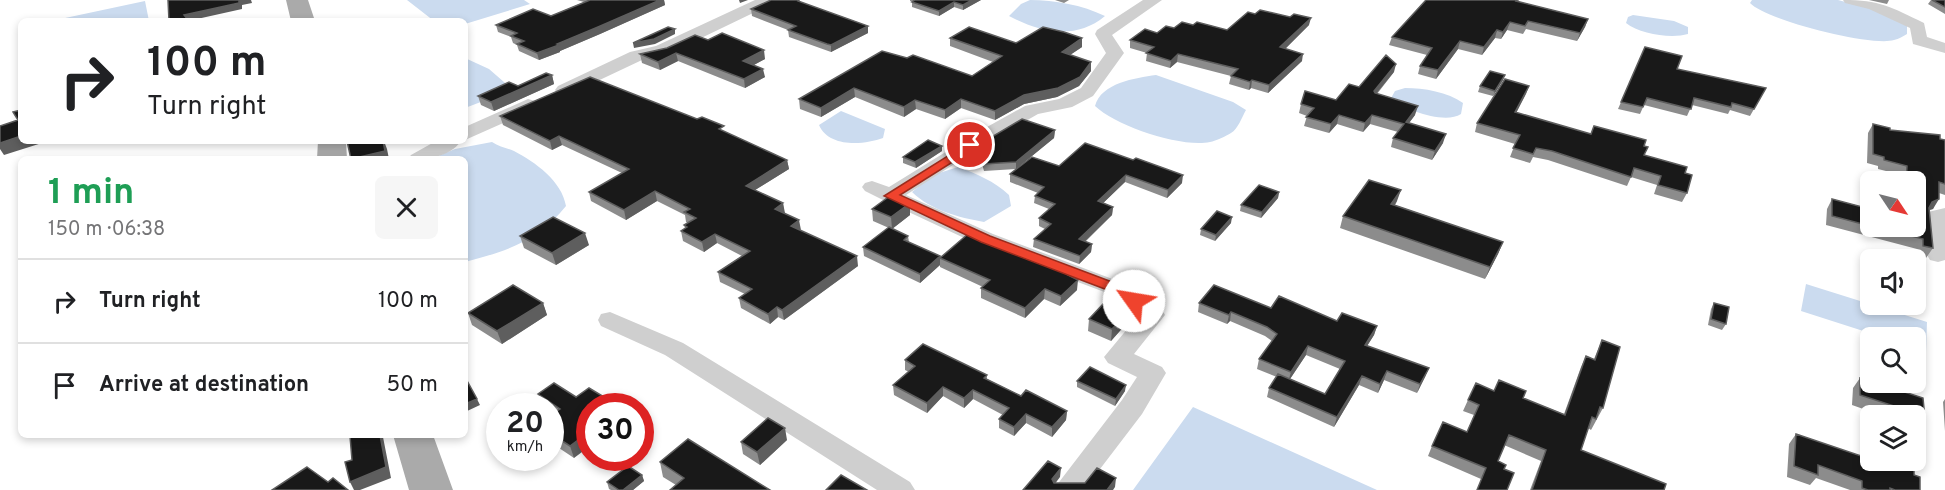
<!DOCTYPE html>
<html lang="en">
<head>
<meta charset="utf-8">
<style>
  body { margin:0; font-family:Overpass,sans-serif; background:#f6f6f6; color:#202124; height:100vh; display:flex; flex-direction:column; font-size:22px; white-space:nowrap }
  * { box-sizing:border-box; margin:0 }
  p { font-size:20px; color:#757577 }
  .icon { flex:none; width:33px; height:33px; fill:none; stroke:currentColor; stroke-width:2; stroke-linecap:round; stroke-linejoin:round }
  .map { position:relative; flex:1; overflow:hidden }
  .sheet { position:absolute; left:18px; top:156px; width:450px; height:282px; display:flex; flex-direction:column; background:#fff; border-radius:9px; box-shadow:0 3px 9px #0003 }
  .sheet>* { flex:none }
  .top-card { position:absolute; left:18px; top:18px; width:450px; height:126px; border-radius:9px; box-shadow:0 3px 9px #0003; background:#fff; color:#202124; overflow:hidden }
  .needle { width:39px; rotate:125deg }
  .tools { position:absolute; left:1860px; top:171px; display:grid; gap:12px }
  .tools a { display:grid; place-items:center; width:66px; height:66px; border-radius:9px; background:#fff; box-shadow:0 3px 9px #0003; font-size:30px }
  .speed { position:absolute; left:486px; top:393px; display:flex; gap:12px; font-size:30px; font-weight:700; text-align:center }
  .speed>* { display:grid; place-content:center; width:78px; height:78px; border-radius:50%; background:#fff; box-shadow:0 3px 9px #0003; line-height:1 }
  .speed small { font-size:15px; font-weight:400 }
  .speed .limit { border:9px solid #d22; background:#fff; color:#111 }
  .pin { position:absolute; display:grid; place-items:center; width:51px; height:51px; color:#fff; margin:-26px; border:3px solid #fff; border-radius:50%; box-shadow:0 2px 6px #0007 }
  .me { position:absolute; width:66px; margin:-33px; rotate:302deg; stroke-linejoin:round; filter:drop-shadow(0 0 4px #0008) }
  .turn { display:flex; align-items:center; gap:21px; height:126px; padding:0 30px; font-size:27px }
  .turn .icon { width:78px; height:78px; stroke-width:2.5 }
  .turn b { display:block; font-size:42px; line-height:51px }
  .round { display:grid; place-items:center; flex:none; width:63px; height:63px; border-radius:9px; background:#f6f6f6 }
  .overview { display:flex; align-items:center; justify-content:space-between; height:102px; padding:0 30px }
  h1 { font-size:36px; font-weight:700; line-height:45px; color:#1e9e55 }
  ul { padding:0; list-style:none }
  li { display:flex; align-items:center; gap:18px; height:84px; padding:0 30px; border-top:2px solid #e0e0e0 }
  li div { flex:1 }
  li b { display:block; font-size:22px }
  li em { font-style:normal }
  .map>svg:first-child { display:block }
  .water { fill:#cbdbef }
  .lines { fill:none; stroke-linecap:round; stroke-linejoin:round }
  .street { fill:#cfcfcf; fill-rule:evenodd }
  .primary { fill:#aaa; fill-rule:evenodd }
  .wall { fill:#8c8c8c; fill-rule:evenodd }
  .shaded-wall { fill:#5e5e5e }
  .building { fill:#191919; stroke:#5e5e5e; stroke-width:1.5 }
  .route { fill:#ef432d; stroke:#9b2c1d; stroke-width:1.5 }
</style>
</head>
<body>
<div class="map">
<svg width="1945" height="490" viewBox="0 0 1945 490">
  <rect width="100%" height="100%" fill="#fff"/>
  <!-- water -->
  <path class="water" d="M407,0H524L530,4L465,24V21H434Z
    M1030,0C1055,0 1082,5 1105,16C1075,41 1040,32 1009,16L1021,4Z
    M1752,0H1838L1872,9L1907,24V34C1903,36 1899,39 1894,40C1872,47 1766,20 1750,3Z
    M145,1L149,21H51Z
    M1633,15L1674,21L1688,27V34C1671,39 1640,34 1626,23L1628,17Z
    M465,58L489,69L511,88L494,97L465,108Z
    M1156,75L1233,102L1246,110C1242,117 1238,129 1231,133C1226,136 1216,141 1210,142C1181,148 1116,126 1095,106C1101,83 1135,78 1156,75Z
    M1405,88C1424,88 1448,92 1463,103L1461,114C1444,125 1406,109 1390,100L1395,91Z
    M841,111L885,129L883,138C864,145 829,148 819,125Z
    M492,142C499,147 507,148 514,151C535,162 562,181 566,206C538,241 507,251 465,262V159H431L455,149Z
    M958,167C977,174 994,181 1009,195L1011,206L984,222C958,217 932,211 912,192L933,175Z
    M1806,284L1927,322L1926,352L1916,349V338L1882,337L1801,311Z
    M1193,407L1377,490H1133Z"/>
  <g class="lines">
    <!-- street -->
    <path class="street" d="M755,0H776L774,3L668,54L642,60L570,94H558L555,90L558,86L630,52L656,46Z
      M1143,0H1162L1112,35L1124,53L1093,96L1072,107L1038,114L992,140L906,195L993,234L1123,283L1162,309L1165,315L1134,354L1162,367L1166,373L1142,414L1084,490H1053L1122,400L1137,377L1108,363L1104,357L1138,316L1107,293L977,244L883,200L865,191L862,187L865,183L872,181L889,187L978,132L1025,106L1059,99L1081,88L1106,53L1095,34L1097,30Z
      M1843,0C1880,0 1891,7 1924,23L1927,37L1945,43V53L1913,44L1910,28L1869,9L1845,3Z
      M528,99L535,101L537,105L535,109L465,140V127Z
      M436,141H461C449,158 426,159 408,159L411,155Z
      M1945,208V260L1938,262L1930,260L1927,255L1925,217L1928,212Z
      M610,312L683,343L910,482L915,490H877L665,355L601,326L598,320L601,314Z"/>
    <!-- primary -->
    <path class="primary" d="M286,0H308L315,21H291Z
      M318,141H346L347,159H317Z
      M393,435H433L453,490H409Z"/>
  </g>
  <!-- wall -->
  <path class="wall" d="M577,0H664L665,5L600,34L560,51V52L539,60L519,51L517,45L513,43L511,37L498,32L496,25L551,16L584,2Z
    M910,0H981L963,10L954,7L939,16L912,7V2L910,1Z
    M1055,0H1069L1064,3Z
    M1426,0H1519L1518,2L1588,19L1585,27L1577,41L1526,29L1523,34L1507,30L1501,39L1495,38L1482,55L1458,49L1436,79L1418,74L1420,66L1427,55L1389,45L1392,37Z
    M1869,0H1889L1887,4Z
    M1931,0H1945V14L1928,4Z
    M804,3L868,33L831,52L789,37L788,30L752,16L751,9Z
    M1193,25L1227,30L1309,25L1285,49L1302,61L1268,93L1251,88L1249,90L1229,84L1231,76L1177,62L1170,68L1146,61L1147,53L1130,48V40L1174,28Z
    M950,38L1082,47L1070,55L1091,62V71L1079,86L1057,97L1024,104L995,120L961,108L945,119L916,109L904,117L855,97L821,117L800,109L799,99L907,58L972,76L993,62L950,46Z
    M708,40L765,59L753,65L765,77L745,88L678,61L660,70L642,63L640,54Z
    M1645,47L1677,69L1766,88L1750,116L1730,110L1728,114L1692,105L1687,116L1644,105L1640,114L1618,109Z
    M1394,72L1377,94L1415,115L1409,123L1443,143L1432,160L1391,147L1393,138L1398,132L1370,124L1363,132L1337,124L1329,133L1304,126L1307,116L1299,113L1301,104L1336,100L1359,87Z
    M552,75L554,84L494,111L481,105L478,96L518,86Z
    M1503,80L1493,96L1478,92L1480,86Z
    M1529,86L1516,113L1591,134L1644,146V155L1685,173L1687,193L1682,202L1654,194L1657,185L1631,177L1627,186L1548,160L1533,157L1530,163L1510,157L1515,144L1475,132L1477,123Z
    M500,116L725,132L787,160L789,169L755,190L783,203L784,213L800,230L858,266L784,320L778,317L770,324L741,308L739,298L745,294L720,282L718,272L742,256L717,243L704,252L683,241L681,231L685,228L684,225L688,223L686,222L685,215L657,201L626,220L591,201L589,192L622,173L562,145L552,150L503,125Z
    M1873,124L1890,130L1945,140V195L1939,193L1933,209L1929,210L1933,248L1926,258L1917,255V249L1826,225L1827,209L1832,199L1870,209V226H1916V182H1901L1902,175L1878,169V166L1867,163L1868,133Z
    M1055,130L1054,138L1016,169L984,171L982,164L968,158V151Z
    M942,151L916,168L903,163V157Z
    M1059,166L1182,183L1167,198L1125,182L1103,203L1113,207L1112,215L1085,242L1092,244L1091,252L1079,264L1033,247L1034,239L1045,229L1039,226V218L1049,209L1034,203L1035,196L1038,193L1010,182V174Z
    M1279,192L1278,198L1261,218L1240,211L1241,205Z
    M1397,201L1395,205L1503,242L1498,254L1485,279L1340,228L1343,216Z
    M872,209L910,215L892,229L908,236L909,242L940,256V258L1071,277L1077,290L1060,306L1044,299L1025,318L981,298V288L983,287L940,267V265L920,283L864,256L863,247L889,228L873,221Z
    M1231,223L1215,241L1200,235L1201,229Z
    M520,236L589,245L556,265L524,248Z
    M543,303L547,315L502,344L472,325L468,313Z
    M1199,303L1271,308L1337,321L1377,326L1374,335L1367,346L1429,368L1425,377L1417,393L1384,380L1378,393L1359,385L1334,427L1267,397L1269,388L1277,377L1257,369L1259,359L1272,341L1265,336L1230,321L1227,324L1198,312ZM1306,355L1340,369L1325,394L1290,379Z
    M1714,303L1726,324L1722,330L1708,325L1711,309Z
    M1089,319L1126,324L1111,341L1088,331Z
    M1602,340L1603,408L1591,430L1588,428L1581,450L1664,490H1530L1541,461L1504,445L1481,479L1428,456L1432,446L1467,432L1474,415L1463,411L1468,400L1494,391L1523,398L1564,414L1581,367L1586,356L1594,359Z
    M905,360L987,375V379L1021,396L1067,411L1066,420L1052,437L1026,423L1014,436L999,428V419L1003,415L973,399L964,408L943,396L927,413L894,395L893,385L909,372L905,370Z
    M1860,378L1925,419L1917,429H1916V416H1883L1852,405L1853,388Z
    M1077,381L1125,391L1115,406L1077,387Z
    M538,394L576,397L574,458L550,442V415L553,413L550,412V406H542Z
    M1945,399V431L1943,402Z
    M1796,434L1859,456L1861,453L1887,462V460H1914V475L1920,490H1850L1816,478L1810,485L1787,477L1789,444Z
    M787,440L760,465L743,454L741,442Z
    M660,462L770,490L676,485L663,477Z
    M642,475L644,481L633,490H611L609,489L607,482Z"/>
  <!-- shaded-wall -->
  <path class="shaded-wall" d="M239,0H251L252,3L242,5V9L188,21L184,15Z
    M660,0H664L665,5L600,34L560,51V52L539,60L537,53Z
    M739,0H748L740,3Z
    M972,0H981L963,10V5Z
    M954,2V7L939,16V11Z
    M1311,18L1309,25L1279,55L1280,47Z
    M1588,19L1585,27L1577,41L1580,33Z
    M1510,22L1507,30L1501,39L1503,32Z
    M868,26V33L831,52V45Z
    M675,29V34L655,44L634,48L633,43Z
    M1497,30L1495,38L1482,55L1484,47Z
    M1082,38V47L1061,61L1062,52Z
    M1460,41L1458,49L1436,79L1438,70Z
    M764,50L765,59L745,70L743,61Z
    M676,53L678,61L660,70L658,62Z
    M1178,54L1177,62L1170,68L1171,61Z
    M1303,54L1302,61L1268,93L1269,85Z
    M1091,62V71L1079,86L1057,97L1024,104L995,120V111L1024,95Z
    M1396,64L1394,72L1371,100L1374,91Z
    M763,69L765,77L745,88L744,79Z
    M552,75L554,84L494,111L491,102Z
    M1505,75L1503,80L1493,96L1495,91Z
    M1252,80L1251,88L1249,90L1250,82Z
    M1529,86L1526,94L1512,121L1515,112Z
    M854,88L855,97L821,117V108Z
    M961,99V108L945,119V110Z
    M915,100L916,109L904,117V107Z
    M1418,106L1415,115L1403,131L1406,122Z
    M1339,115L1337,124L1329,133L1331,124Z
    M1372,115L1370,124L1363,132L1365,123Z
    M1055,130L1054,138L1016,169V162Z
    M1446,134L1443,143L1432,160L1435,151Z
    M21,136V141H44L45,142L4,155L0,149V143Z
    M559,136L562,145L552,150L550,141Z
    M383,141H384L387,149L389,159H354Z
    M942,146V151L916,168L915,162Z
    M787,160L789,169L747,195L746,186Z
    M1126,175L1125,182L1097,209L1098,201Z
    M1183,175L1182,183L1167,198L1168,190Z
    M1401,190L1397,201L1388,216L1391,204Z
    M655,191L657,201L626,220L624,210Z
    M1279,192L1278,198L1261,218L1262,212Z
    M1939,199L1933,209L1926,211L1932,202Z
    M783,203L785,213L776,218L775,209Z
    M910,203V215L892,229L891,217Z
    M1113,207L1112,215L1079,247V239Z
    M1232,217L1231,223L1215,241L1216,235Z
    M799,220L801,230L791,226Z
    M585,233L589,245L556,265L552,253Z
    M715,234L717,243L704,252L702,242Z
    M1503,242L1498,254L1485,279L1490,267Z
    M1092,244L1091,252L1079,264L1080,256Z
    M857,256L858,266L784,320L782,310Z
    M940,256V265L920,283V274Z
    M1078,280L1077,290L1060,306L1061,296Z
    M1045,289L1044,299L1025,318V308Z
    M543,303L547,315L502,344L497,331Z
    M777,307L778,317L770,324L768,314Z
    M1128,312L1126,324L1111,341L1112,329Z
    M1231,312L1230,321L1227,324L1229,315Z
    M1377,326L1374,335L1362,354L1365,345Z
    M1308,346L1306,355L1288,382L1291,372Z
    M1429,368L1425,377L1417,393L1420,384Z
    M1387,371L1384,380L1378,393L1380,384Z
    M1362,376L1359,385L1334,427L1337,417Z
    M1126,385L1125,391L1115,406L1116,399Z
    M943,387V396L927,413V403Z
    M973,390V399L964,408V398Z
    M477,399L480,405L465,412V404Z
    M1067,411L1066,420L1052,437V427Z
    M1026,414V423L1014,436V427Z
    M785,428L787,440L760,465L757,452Z
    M590,431V446L574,458L570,446Z
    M380,435H382L383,437L391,478L360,490H354L350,482Z
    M1061,468L1060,477L1051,489L1052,479Z
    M642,475L644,481L633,490H623Z
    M1116,478L1115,487L1113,490H1107Z"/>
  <!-- building -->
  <path class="building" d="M168,0H239V3L184,15L189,21H169Z
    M590,0H660L598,27L557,44L559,45L537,53L517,44L524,41L511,36L517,33L496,25L533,9L551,16Z
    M771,0H799L798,1L868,26L831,45L827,44L788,30L796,26L751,9Z
    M915,0H972L963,5L954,2L939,11L912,2Z
    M1426,0H1517L1516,1L1588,19L1580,33L1528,21L1525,26L1510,22L1503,32L1497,30L1484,47L1460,41L1438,70L1420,66L1432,48L1392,37Z
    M1932,0H1945V7Z
    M1260,10L1290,17L1294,14L1311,18L1280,47L1303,54L1269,85L1252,80L1250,82L1231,76L1238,69L1178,54L1171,61L1146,53L1154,47L1130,40L1145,29L1157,33L1166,26L1174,28L1182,22L1193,25L1197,22L1227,30L1248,12L1255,14Z
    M668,27L675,29L654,39L633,43Z
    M969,27L1016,43L1043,27L1064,32L1082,38L1062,52L1091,62L1080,77L1058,88L1024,95L995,111L961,99L945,110L915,100L904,107L854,88L821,108L799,99L882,51L907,58L913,55L972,76L1002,56L950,38Z
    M722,33L764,50L743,61L763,69L744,79L676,53L658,62L640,54L667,48L695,35L708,40Z
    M1645,47L1682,56L1677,69L1766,88L1754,109L1732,103L1731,107L1694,98L1691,109L1647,98L1643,107L1621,102Z
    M1386,55L1396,64L1374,91L1375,93L1418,106L1406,122L1446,134L1435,151L1393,138L1404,124L1372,115L1365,123L1339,115L1331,124L1306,117L1314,108L1301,104L1305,91L1336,100L1349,84L1359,87Z
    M1490,71L1505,75L1495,91L1480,86Z
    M546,73L552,75L491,102L478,96L509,82L518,86Z
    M590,77L697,119L702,117L724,126L719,129L787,160L746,186L783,203L775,209L799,220L791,226L857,256L782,310L777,307L768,314L739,298L752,289L718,272L750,251L715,234L702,242L681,231L687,227L684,225L696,218L684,212L690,209L655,191L624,210L589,192L629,169L559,136L550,141L500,116Z
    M1505,79L1529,86L1515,112L1591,134L1594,126L1646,140L1644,146L1648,147L1644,155L1687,167L1685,173L1692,175L1687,193L1658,185L1661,176L1634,168L1631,177L1552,151L1536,148L1533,154L1513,148L1520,135L1477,123Z
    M21,110V136L0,143V126L18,120L13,112Z
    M1022,119L1055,130L1016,162L984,164L982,156L968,151Z
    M1873,124L1890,128V130L1940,135V139L1945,140V184L1939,182V199L1932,202L1929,208L1933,248L1923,246V239L1873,226H1916V182H1906L1907,166L1884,160V157L1873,154Z
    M928,140L942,146L915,162L903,157Z
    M347,141H383L385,151L351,159Z
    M1085,143L1133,160L1136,158L1183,175L1168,190L1126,175L1098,201L1113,207L1079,239L1092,244L1080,256L1034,239L1051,224L1039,218L1055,204L1035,196L1044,187L1010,174L1032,157L1059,166Z
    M1369,180L1401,190L1391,204L1503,242L1490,267L1343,216Z
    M1259,185L1279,192L1262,212L1241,205Z
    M891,195L910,203L891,217L872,209Z
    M1832,199L1870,209V226L1832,216Z
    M1217,211L1232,217L1216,235L1201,229Z
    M553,217L585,233L552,253L520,236Z
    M889,227L908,236L904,240L940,256L920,274L863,247Z
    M969,233L1071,272L1068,275L1078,280L1061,296L1045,289L1025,308L981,288L990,280L940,258Z
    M513,285L543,303L497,331L468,313Z
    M1214,285L1271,308L1279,296L1337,321L1342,313L1377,326L1365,345L1429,368L1420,384L1387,371L1380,384L1362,376L1337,417L1269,388L1278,374L1325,394L1345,361L1308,346L1291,372L1259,359L1277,334L1267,327L1231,312L1229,315L1199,303Z
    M1105,302L1128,312L1112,329L1089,319Z
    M1714,303L1729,307L1726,324L1711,319Z
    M1602,340L1620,347L1603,408L1600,407L1596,419L1592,417L1581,450L1666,484L1664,490H1532L1546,450L1509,435L1498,461L1506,465L1504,469L1514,473L1507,490H1477L1486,468L1432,446L1443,422L1467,432L1479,405L1468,400L1476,383L1494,391L1499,380L1526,391L1523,398L1565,415L1586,356L1595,360Z
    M923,344L987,375L984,378L1021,396L1026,390L1067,411L1052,427L1026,414L1014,427L999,419L1009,408L973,390L964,398L943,387L927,403L893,385L915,366L905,360Z
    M1090,367L1126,385L1116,399L1077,381Z
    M465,377L477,399L465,404Z
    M1860,378L1870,381V382H1874L1923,398L1925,419L1912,415L1894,416V406L1860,395Z
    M554,383L576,397L589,388L619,406H590V431L570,446L550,433V415L560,409L538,394Z
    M768,418L785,428L757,452L741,442Z
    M1796,434L1861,456V453L1870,456V460H1883L1895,465V460H1914V475L1920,477V490H1895L1890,488V490H1868L1862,488V481L1818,465V475L1794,466Z
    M353,435H380L386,467L350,482L345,462L352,460L350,436Z
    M688,439L770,490H670L684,478L660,462Z
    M1048,461L1061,468L1052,479L1054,483H1085L1097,468L1116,478L1107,490H1023Z
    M628,466L642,475L623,490H619L607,482Z
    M307,467L328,482L333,478L348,490H272Z
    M841,475L867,490H826Z"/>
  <!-- route -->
  <path class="route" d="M970,142L976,145L975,148L900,195L990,236L1120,285L1141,301L1139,305H1129L1110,291L981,242L884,196Z"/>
</svg>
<div class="tools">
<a><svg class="needle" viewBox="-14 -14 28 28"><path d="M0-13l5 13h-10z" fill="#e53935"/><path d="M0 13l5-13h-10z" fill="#757577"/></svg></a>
<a><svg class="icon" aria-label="sound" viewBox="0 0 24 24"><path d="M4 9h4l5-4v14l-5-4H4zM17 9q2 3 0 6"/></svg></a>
<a><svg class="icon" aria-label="search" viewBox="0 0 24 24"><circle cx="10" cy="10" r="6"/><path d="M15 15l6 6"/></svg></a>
<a><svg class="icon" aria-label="layers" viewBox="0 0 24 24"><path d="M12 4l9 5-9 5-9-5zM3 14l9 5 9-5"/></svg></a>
</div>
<div class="speed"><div>20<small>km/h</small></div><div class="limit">30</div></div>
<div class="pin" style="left:970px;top:145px;background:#d93025"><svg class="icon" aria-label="arrive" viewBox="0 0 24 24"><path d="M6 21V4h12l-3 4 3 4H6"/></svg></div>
<svg class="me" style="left:1134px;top:301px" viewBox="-20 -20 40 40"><circle r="19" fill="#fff"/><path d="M0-13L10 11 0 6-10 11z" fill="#ef432d"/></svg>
<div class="top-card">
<div class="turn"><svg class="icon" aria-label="right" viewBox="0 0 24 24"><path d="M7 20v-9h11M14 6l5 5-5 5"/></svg><div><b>100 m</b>Turn right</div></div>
</div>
<section class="sheet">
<div class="overview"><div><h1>1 min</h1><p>150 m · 06:38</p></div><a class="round"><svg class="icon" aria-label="close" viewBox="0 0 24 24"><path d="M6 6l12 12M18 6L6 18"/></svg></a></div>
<ul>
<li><svg class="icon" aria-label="right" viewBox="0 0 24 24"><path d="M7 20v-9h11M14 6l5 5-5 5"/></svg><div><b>Turn right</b></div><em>100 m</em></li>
<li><svg class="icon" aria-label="arrive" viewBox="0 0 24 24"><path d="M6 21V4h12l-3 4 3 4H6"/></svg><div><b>Arrive at destination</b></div><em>50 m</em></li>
</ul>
</section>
</div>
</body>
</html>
